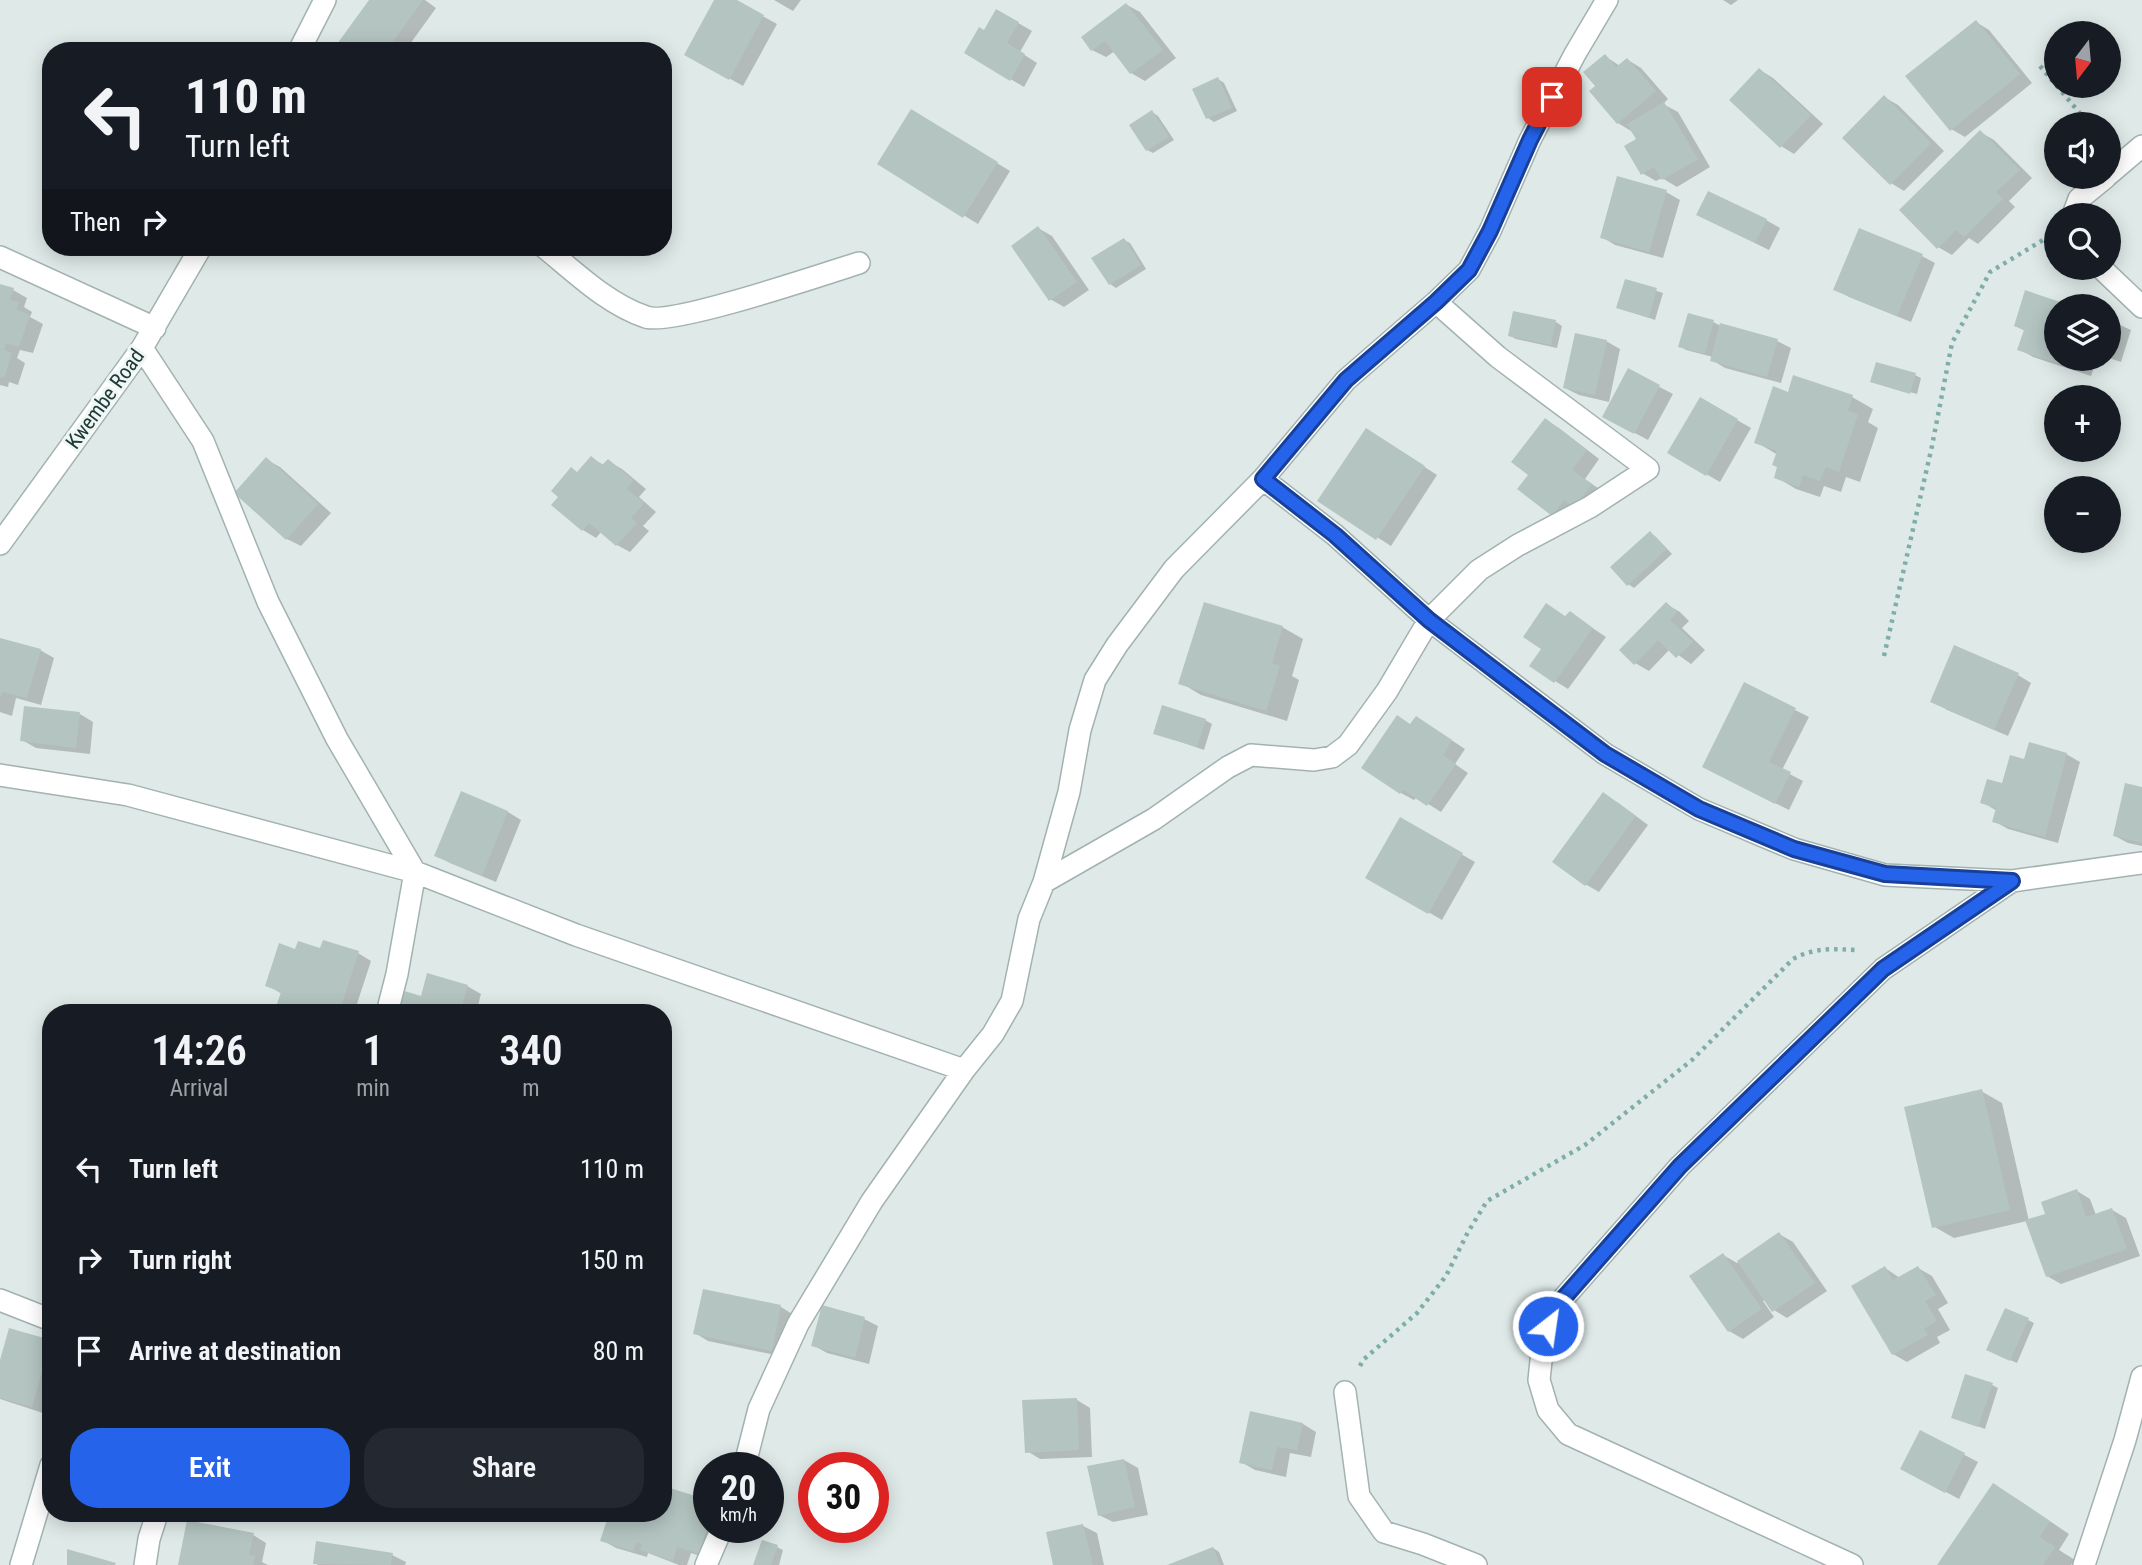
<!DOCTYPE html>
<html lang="en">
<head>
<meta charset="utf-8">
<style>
  body { margin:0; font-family:"Roboto Condensed",sans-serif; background:#242831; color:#f1f3f6; height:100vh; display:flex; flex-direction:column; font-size:26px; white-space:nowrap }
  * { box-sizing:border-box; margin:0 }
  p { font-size:23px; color:#9ea1a6 }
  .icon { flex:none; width:38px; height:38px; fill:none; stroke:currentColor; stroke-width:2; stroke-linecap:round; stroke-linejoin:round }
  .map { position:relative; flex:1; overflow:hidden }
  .details { position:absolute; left:42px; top:1004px; width:630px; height:518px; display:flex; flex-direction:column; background:#171b24; border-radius:28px; box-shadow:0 4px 18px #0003 }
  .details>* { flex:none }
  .top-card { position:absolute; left:42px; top:42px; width:630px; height:214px; border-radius:28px; box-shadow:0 4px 18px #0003; background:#171b24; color:#f1f3f6; overflow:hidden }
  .needle { width:46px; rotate:196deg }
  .fabs { position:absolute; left:2044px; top:21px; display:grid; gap:14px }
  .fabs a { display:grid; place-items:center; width:77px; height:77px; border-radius:50%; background:#171b24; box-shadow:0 4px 18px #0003; font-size:35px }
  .speed { position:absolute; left:693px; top:1452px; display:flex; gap:14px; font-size:35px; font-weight:700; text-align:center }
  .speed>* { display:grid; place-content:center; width:91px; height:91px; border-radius:50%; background:#171b24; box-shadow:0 4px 18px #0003; line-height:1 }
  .speed small { font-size:18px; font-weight:400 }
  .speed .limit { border:10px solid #d22; background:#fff; color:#111 }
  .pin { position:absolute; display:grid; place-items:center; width:60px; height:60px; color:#fff; margin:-30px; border-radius:14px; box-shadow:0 4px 10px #0006 }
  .me { position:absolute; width:77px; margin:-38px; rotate:30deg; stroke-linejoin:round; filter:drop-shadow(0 0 5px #0008) }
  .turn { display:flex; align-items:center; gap:24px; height:147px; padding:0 28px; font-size:32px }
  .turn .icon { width:91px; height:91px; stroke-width:2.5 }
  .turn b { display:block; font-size:49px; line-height:60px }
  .then { display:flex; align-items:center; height:66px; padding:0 28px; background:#0003; gap:14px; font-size:26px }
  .eta { display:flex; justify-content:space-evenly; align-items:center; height:119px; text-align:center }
  .eta b { font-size:42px; font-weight:600; line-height:49px }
  .button { display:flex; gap:14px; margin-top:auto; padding:14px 28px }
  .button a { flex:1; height:80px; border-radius:28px; background:#2563eb; color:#fff; font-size:28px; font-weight:600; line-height:80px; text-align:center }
  .button a+a { background:#242831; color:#f1f3f6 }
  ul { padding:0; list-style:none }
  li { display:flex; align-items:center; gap:21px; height:91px; padding:0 28px }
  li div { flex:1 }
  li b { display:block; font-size:26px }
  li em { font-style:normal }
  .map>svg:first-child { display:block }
  .shadow { fill:#0003 }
  .building { fill:#b4c5c1 }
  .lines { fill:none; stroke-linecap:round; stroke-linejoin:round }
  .minor-casing { stroke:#a2b2b0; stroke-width:24 }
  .path { stroke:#7faea9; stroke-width:4.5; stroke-dasharray:3.5 5; stroke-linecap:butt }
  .minor { stroke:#fff; stroke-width:21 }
  .route-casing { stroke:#184099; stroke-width:18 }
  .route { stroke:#2563eb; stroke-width:12 }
  .labels { text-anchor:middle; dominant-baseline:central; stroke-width:6; stroke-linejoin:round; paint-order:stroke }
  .street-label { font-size:21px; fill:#203a39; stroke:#eff7f5 }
</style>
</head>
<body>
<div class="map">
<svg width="2142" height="1565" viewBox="0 0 2142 1565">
  <rect width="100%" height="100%" fill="#dfeae8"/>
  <!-- shadow -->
  <path class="shadow" d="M371,0H425L436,8L405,51H350Z
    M716,0H733L777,24L743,86L686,54Z
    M774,0H801L793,11Z
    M1723,0H1738L1731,5Z
    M1127,5L1140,12L1176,58L1145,81L1131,73L1115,51L1106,57L1092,50Z
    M997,11L1032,31L1020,52L1037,63L1024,87L966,53L985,32Z
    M1976,22L1989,30L2032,83L1965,137L1951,129Z
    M1605,56L1620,66L1628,60L1641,68L1668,99L1663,104L1678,112L1710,167L1677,187L1662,178L1656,181L1642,173L1638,140L1631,131L1618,123L1597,86Z
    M1760,70L1773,78L1823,124L1794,154L1781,146Z
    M1218,79L1224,83L1237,111L1214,122L1208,118Z
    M1884,97L1898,105L1944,151L1904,191L1891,183Z
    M912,111L1010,171L978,224L879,164Z
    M1152,112L1158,116L1174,140L1153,153L1147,150Z
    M1980,132L1994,140L2032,178L2009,201L2015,207L1978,244L1969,238L1952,255L1938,247Z
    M1666,192L1680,200L1663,258L1615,245L1602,237Z
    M1698,215L1766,220L1780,228L1769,250Z
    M1038,228L1052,236L1089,290L1064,307L1050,299Z
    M1124,240L1130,243L1146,269L1116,288L1110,284Z
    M1922,256L1935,263L1911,322L1849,297L1835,289Z
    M1626,281L1663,293L1655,320L1618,307Z
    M0,286L13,290L27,298L24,307L32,312L30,317L43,324L33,353L20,350L17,358L25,363L18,385L9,382L8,387L0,385Z
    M2026,292L2068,306H2056V359H2097L2091,376L2033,357L2019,349L2025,331L2016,326Z
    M2109,320L2131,330L2121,362L2109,358Z
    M1556,322L1562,326L1557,348L1516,339L1510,336Z
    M1713,322L1721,326L1777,341L1791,348L1781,383L1725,368L1712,360L1713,357L1686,350L1680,346Z
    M1606,341L1620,349L1609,402L1579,395L1565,388Z
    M1629,371L1673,394L1648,440L1618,424Z
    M1915,375L1921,378L1917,394L1872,382Z
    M1789,394L1852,397L1873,409L1868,422L1878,428L1860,482L1846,477L1841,492L1824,486L1820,497L1796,489L1776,477L1779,467L1778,455L1756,442Z
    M1700,399L1751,428L1720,482L1669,453Z
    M1545,420L1559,428L1599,459L1585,479L1605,493L1566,522L1553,514L1531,475Z
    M1380,438L1437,475L1391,546L1319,500Z
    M591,458L604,465L608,461L622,469L646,489L639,497L656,512L643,526L649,531L630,552L617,545L602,531L596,538L583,530L578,473Z
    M267,460L280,467L331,513L301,546L287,539Z
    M1650,533L1656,537L1672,554L1634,588L1628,584Z
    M1666,604L1680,612L1689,621L1682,628L1705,650L1691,664L1670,649L1649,671L1635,663Z
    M1570,613L1606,637L1568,689L1555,681L1566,617Z
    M1282,627L1303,639L1292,676L1299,680L1287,721L1201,695L1181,683Z
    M0,640L40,650L54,658L41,705L16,698L12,716L0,712Z
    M2018,675L2031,683L2008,736L1945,709Z
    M1795,710L1809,717L1782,770L1803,781L1789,810L1717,774Z
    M80,714L93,722L90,754L36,748L22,740Z
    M1205,720L1212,724L1204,750L1155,733Z
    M1412,725L1430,726L1465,749L1455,764L1468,773L1441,812L1417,797L1414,800L1401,793Z
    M2066,754L2080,762L2058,843L2008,829L1994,821L1997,811L1982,802L2004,785L2025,761Z
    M2142,788V846L2128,843L2115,836Z
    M462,793L508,812L521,820L496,882L450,863L436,855Z
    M1617,802L1648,825L1599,892L1585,884Z
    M1401,820L1475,862L1442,920L1367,877Z
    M297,951L358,953L371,961L354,1013H291L278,1006L282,994L267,985Z
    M467,986L481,994L476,1013H396L422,998Z
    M1981,1091L2002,1103L2029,1221L2047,1215L2077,1191L2090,1199L2096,1215L2112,1210L2126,1218L2140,1256L2061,1284L2047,1276L2027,1221L1954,1238L1933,1226Z
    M1779,1234L1793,1242L1827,1291L1787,1318L1774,1310L1766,1299L1763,1301L1774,1317L1743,1339L1729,1331L1723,1255L1737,1263Z
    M1885,1268L1900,1278L1918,1268L1932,1276L1948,1303L1938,1309L1950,1330L1937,1337L1940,1343L1907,1362L1893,1354Z
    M704,1291L781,1307L794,1315L785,1357L708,1341L695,1333Z
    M864,1319L878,1326L869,1364L827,1353L813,1345Z
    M2028,1320L2034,1323L2017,1363L1994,1353Z
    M10,1330L51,1342V1396L46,1414L0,1399V1366Z
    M1992,1385L1998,1388L1985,1429L1953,1417Z
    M1077,1400L1090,1408L1092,1457L1040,1459L1027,1451Z
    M1252,1413L1303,1424L1316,1432L1311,1457L1290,1453L1286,1477L1255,1470L1241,1462Z
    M1921,1432L1978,1462L1959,1499L1916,1476Z
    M1124,1460L1138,1468L1148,1515L1113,1522L1099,1515Z
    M2014,1497L2069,1534L2059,1550L2075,1560L2071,1565H1940Z
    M709,1502V1528H723L712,1560L691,1553L687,1565H679L648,1553L647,1557L616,1548L602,1540L611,1514H663Z
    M1083,1526L1097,1533L1104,1565H1055Z
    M253,1535L266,1543L262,1562L268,1565H180Z
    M777,1547L783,1550L779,1565H755Z
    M1213,1548L1219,1552L1224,1565H1173Z
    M392,1555L406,1562L405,1565H318L315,1563Z"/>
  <!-- building -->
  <path class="building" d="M369,0H423L386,51H347L337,44Z
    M714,0H737L764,15L729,80L684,55Z
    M1126,3L1163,50L1130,74L1105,41L1091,51L1081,37Z
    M996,9L1019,22L1007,43L1025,54L1010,81L964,53L979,27L984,30Z
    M1976,20L2020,74L1950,131L1905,76Z
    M1605,54L1616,67L1627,58L1656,91L1617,124L1589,91L1595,86L1583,72Z
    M1759,68L1811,115L1780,148L1729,100Z
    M1218,77L1232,108L1206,119L1192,89Z
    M1884,95L1931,143L1890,185L1842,138Z
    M1664,102L1698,159L1662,180L1654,167L1641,175L1624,146L1636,139L1627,124Z
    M911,109L998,162L963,218L877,164Z
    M1152,110L1169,137L1146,151L1129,125Z
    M1980,130L2020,170L1996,192L2003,199L1964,237L1956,230L1937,249L1899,210Z
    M1617,176L1667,190L1649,252L1600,238Z
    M1708,191L1767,219L1755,243L1696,215Z
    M1038,226L1077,282L1049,301L1011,246Z
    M1859,228L1923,254L1897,316L1833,290Z
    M1124,238L1141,265L1109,285L1091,258Z
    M1625,279L1657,288L1649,318L1616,308Z
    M0,284L14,288L10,300L19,302L17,310L30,315L19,347L6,343L4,350L12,353L4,378L0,377Z
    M2025,290L2072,306H2056V359H2081L2077,370L2017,350L2024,330L2014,326Z
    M1513,311L1556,320L1551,345L1508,336Z
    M1688,313L1714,320L1705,354L1678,347Z
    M2109,318L2118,321L2109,349Z
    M1720,323L1778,339L1767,377L1710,361Z
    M1575,333L1607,340L1595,395L1563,388Z
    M1876,362L1916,373L1910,394L1870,382Z
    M1628,368L1660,385L1634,434L1602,417Z
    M1793,375L1853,395L1848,411L1858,414L1839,472L1826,467L1820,481L1803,475L1799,487L1774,478L1777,467L1772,465L1777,451L1754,443L1773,386L1788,392Z
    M1700,397L1738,419L1706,476L1667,453Z
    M1545,418L1587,450L1572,470L1592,484L1574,508L1564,500L1552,516L1517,489L1528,475L1511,462Z
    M1366,428L1425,466L1376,540L1317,501Z
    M591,456L602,465L608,459L633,480L627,489L644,503L631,518L637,523L616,546L589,523L582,531L551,505L558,497L551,491L571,467L577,472Z
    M266,457L318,504L286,540L234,493Z
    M1650,531L1667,549L1627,586L1610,567Z
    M1204,602L1283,626L1272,663L1280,666L1266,711L1178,684Z
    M1666,602L1677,612L1670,620L1693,642L1676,658L1658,640L1634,665L1619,650Z
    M1546,603L1565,616L1570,611L1593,628L1554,683L1529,666L1541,649L1523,637Z
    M0,638L41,649L27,698L3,692L0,698Z
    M1954,645L2019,673L1994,730L1930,702Z
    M1744,682L1796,708L1769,762L1791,772L1775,804L1702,767Z
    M1162,705L1206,719L1197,747L1153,734Z
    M24,706L80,712L76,748L20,741Z
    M1397,715L1410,724L1416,716L1452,740L1443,755L1456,764L1427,806L1403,790L1400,794L1361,768Z
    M2029,742L2067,753L2045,837L1992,822L1996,808L1980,803L1987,779L2002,783L2010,755L2024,759Z
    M2125,783L2142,787V843L2113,836Z
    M461,791L508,811L482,876L434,856Z
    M1603,792L1636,816L1585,886L1552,862Z
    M1400,817L1463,853L1428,914L1365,878Z
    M323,940L359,951L339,1013H297L276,1007L281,992L265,986L279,943L295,949L298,941L320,948Z
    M427,973L468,985L460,1013H395L401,990L421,996Z
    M1982,1089L2010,1210L1932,1228L1904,1107Z
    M2077,1189L2086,1217L2112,1208L2127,1249L2046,1277L2025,1220L2045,1214L2041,1202Z
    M1779,1232L1815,1283L1772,1312L1737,1261Z
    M1723,1253L1762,1309L1728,1332L1689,1276Z
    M1885,1266L1893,1280L1918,1266L1936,1295L1925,1301L1937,1321L1924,1329L1928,1335L1892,1355L1851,1286Z
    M703,1289L781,1305L772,1351L693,1334Z
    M822,1305L865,1317L855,1358L811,1346Z
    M2005,1308L2029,1318L2010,1361L1986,1350Z
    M9,1328L51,1340L32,1407L0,1398V1360Z
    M1965,1374L1993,1383L1978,1427L1951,1418Z
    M1077,1398L1079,1450L1025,1453L1022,1400Z
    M1250,1411L1303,1423L1297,1450L1277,1447L1272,1470L1239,1463Z
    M1920,1430L1965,1453L1945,1493L1900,1469Z
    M1124,1459L1135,1507L1098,1516L1087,1466Z
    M1993,1483L2050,1521L2040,1537L2055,1547L2043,1565H1937Z
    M663,1486L709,1500V1521L699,1554L677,1547L673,1561L640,1550L642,1544L636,1542L633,1551L600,1541L609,1514H663Z
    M187,1520L254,1533L249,1555L255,1556L253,1565H178Z
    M1083,1524L1093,1565H1053L1046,1532Z
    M762,1540L778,1545L771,1565H753Z
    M316,1541L393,1553L391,1565L313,1564Z
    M1213,1547L1220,1565H1167Z
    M67,1549L116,1563L115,1565H67Z"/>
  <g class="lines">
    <!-- minor casing -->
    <g class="minor-casing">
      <path id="minor" d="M299,51L325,0
        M2109,174L2142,146
        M2073,215L2079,199L2106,177
        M544,247C575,272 607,304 646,317C671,326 824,274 859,263
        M0,257L155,328
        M2101,268L2142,307
        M142,348L203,441L268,602L337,739L415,872L397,974L387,1013
        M1263,479L1335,535L1429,620L1605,754L1699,809L1794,849L1885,875L2012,881L2142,863
        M0,544L142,348L201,247
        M0,775L128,795L415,872L576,935L964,1070
        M1044,882L1154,819L1228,767L1251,755L1314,760L1332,757L1348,745L1387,691L1429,620L1479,570L1518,545L1590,507L1648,469L1498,357L1436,302
        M0,1300L51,1320
        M1345,1392L1359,1496L1384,1532L1423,1544L1476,1565
        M744,1468L759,1409L798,1324L872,1201L964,1070L993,1034L1012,1001L1029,919L1044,882L1069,792L1080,730L1095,680L1117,645L1174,569L1263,479L1346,380L1436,302L1469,270L1490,231L1530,140L1575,54L1607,0
        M21,1565L51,1465
        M145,1565L149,1539L157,1514
        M706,1565L722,1528
        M1852,1565L1568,1434L1548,1410L1539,1380L1543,1342L1554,1309L1680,1166L1883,969L2012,881
        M2084,1565L2125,1440L2142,1377"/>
    </g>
    <!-- path -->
    <path class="path" d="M2040,66L2089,124
      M1884,656L1932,446L1952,343L1990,272L2053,234
      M1360,1366L1363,1360L1417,1313L1446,1276L1468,1232L1487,1201L1585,1145L1692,1060L1793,959C1815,947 1833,949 1857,950"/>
    <!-- minor -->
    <use href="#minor" class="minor"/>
  </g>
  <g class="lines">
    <!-- route casing -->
    <g class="route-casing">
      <path id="route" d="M1548,1326L1554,1309L1680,1166L1883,969L2012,881L1885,874L1794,849L1699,809L1605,754L1539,704L1429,620L1335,535L1263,479L1346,380L1436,302L1469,270L1490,231L1530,140L1552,97"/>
    </g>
    <!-- route -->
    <use href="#route" class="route"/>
  </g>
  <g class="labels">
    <!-- street labels -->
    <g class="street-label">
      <text transform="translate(105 399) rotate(-54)">Kwembe Road</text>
    </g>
  </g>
</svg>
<div class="fabs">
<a><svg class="needle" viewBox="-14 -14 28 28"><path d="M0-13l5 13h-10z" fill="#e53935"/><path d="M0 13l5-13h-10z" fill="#9ea1a6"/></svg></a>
<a><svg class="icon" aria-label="sound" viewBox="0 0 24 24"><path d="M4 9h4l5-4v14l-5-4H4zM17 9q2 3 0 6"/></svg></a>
<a><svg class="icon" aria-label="search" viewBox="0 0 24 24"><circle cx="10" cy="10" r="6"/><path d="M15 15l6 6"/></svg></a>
<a><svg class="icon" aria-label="layers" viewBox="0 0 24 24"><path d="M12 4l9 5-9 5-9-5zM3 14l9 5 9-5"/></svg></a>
<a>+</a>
<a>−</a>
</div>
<div class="speed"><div>20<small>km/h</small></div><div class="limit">30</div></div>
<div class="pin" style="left:1552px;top:97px;background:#d93025"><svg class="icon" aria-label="arrive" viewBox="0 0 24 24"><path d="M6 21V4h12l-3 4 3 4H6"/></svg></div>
<svg class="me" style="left:1548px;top:1326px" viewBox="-20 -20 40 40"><circle r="17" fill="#2563eb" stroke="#fff" stroke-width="3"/><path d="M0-11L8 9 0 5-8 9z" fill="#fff"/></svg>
<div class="top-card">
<div class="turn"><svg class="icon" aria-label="left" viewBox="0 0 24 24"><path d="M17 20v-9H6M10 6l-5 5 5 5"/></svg><div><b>110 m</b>Turn left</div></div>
<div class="then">Then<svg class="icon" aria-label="right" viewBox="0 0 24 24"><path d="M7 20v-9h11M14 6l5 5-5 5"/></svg></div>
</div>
<section class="details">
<div class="eta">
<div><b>14:26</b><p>Arrival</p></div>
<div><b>1</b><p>min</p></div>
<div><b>340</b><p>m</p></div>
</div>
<ul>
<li><svg class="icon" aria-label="left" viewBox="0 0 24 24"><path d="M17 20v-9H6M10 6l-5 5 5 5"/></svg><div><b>Turn left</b></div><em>110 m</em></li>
<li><svg class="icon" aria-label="right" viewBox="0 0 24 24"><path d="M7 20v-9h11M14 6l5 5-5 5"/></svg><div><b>Turn right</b></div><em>150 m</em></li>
<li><svg class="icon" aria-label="arrive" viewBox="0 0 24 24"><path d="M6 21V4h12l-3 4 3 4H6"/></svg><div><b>Arrive at destination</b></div><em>80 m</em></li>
</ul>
<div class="button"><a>Exit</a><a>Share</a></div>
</section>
</div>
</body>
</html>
